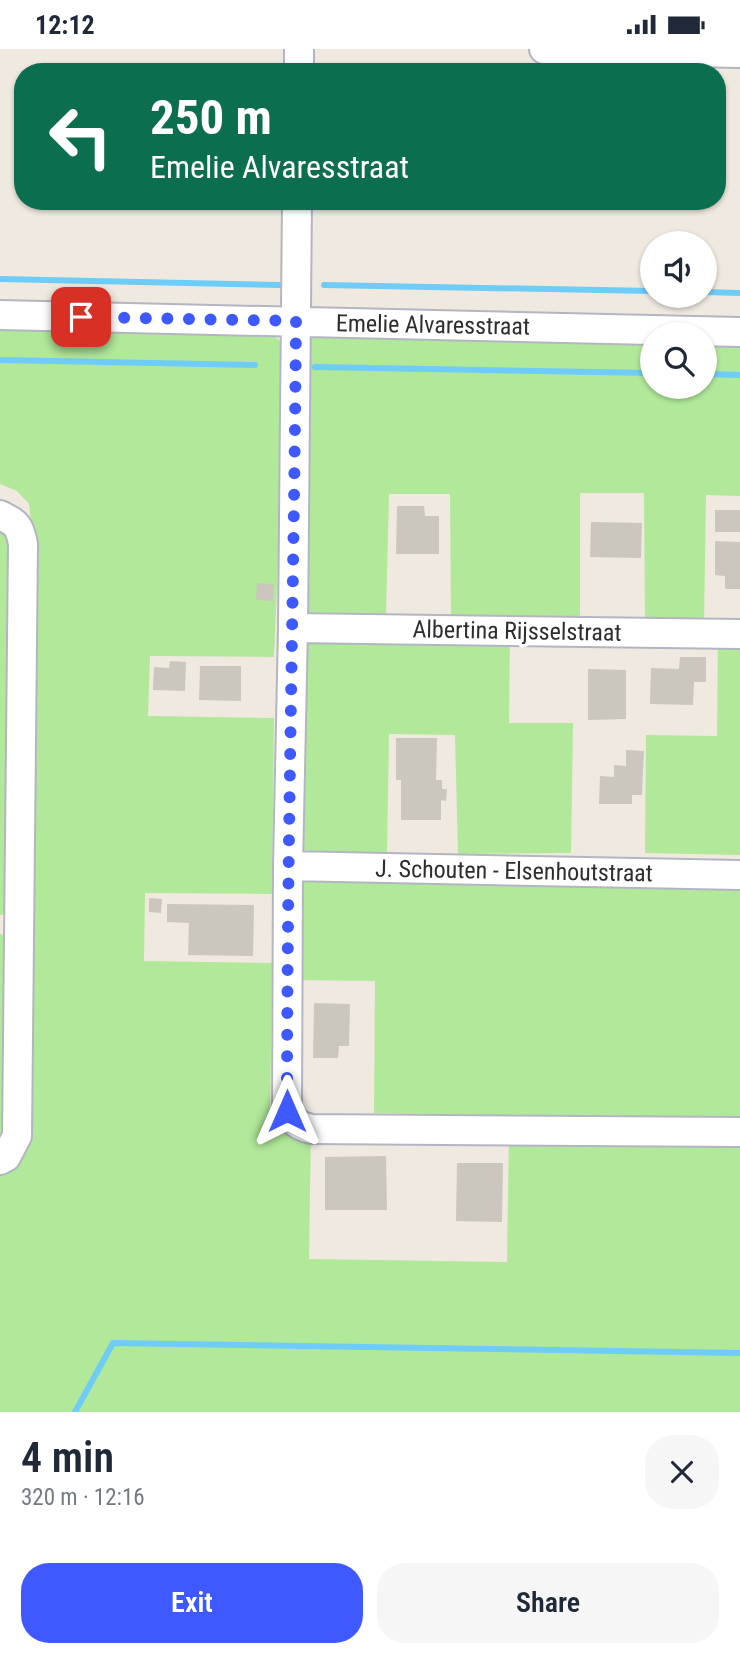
<!DOCTYPE html>
<html lang="en">
<head>
<meta charset="utf-8">
<style>
  body { margin:0; font-family:"Roboto Condensed",sans-serif; background:#f6f6f7; color:#1f2937; height:100vh; display:flex; flex-direction:column; font-size:26px; white-space:nowrap }
  * { box-sizing:border-box; margin:0 }
  p { font-size:23px; color:#747a83 }
  .icon { flex:none; width:38px; height:38px; fill:none; stroke:currentColor; stroke-width:2; stroke-linecap:round; stroke-linejoin:round }
  .map { position:relative; height:1363px; overflow:hidden }
  .panel { display:flex; flex-direction:column; background:#fff; flex:1 }
  .panel>* { flex:none }
  .banner { position:absolute; left:14px; top:14px; width:712px; height:147px; border-radius:28px; box-shadow:0 2px 5px #0004; background:#0b6e4f; color:#fff; overflow:hidden }
  .buttons { position:absolute; left:640px; top:182px; display:grid; gap:14px }
  .buttons a { display:grid; place-items:center; width:77px; height:77px; border-radius:50%; background:#fff; box-shadow:0 2px 5px #0004; font-size:35px }
  .pin { position:absolute; display:grid; place-items:center; width:60px; height:60px; color:#fff; margin:-30px; border-radius:14px; box-shadow:0 4px 10px #0006 }
  .me { position:absolute; width:77px; margin:-38px; rotate:0deg; stroke-linejoin:round; filter:drop-shadow(0 0 5px #0008) }
  .turn { display:flex; align-items:center; gap:24px; height:147px; padding:0 21px; font-size:32px }
  .turn .icon { width:91px; height:91px; stroke-width:2.5 }
  .turn b { display:block; font-size:49px; line-height:60px }
  .round { display:grid; place-items:center; flex:none; width:74px; height:74px; border-radius:28px; background:#f6f6f7 }
  .headline { display:flex; align-items:center; justify-content:space-between; height:119px; padding:0 21px }
  h1 { font-size:42px; font-weight:600; line-height:52px }
  .primary-button { display:flex; gap:14px; margin-top:auto; padding:14px 21px }
  .primary-button a { flex:1; height:80px; border-radius:28px; background:#3d59ff; color:#fff; font-size:28px; font-weight:600; line-height:80px; text-align:center }
  .primary-button a+a { background:#f6f6f7; color:#1f2937 }
  .status { display:flex; justify-content:space-between; align-items:center; height:49px; padding:0 35px; background:#fff; direction:ltr }
  .status svg { height:19px; fill:currentColor }
  .map>svg:first-child { display:block }
  .green { fill:#b1e89a }
  .lines { fill:none; stroke-linecap:round; stroke-linejoin:round }
  .stream { stroke:#6eccf6; stroke-width:6 }
  .building { fill:#cbc7be }
  .minor-casing { stroke:#b4b5c2; stroke-width:32 }
  .minor { stroke:#fff; stroke-width:28 }
  .route { stroke:#3d59ff; stroke-width:12; stroke-dasharray:0 21.6 }
  .labels { text-anchor:middle; dominant-baseline:central; stroke-width:7; stroke-linejoin:round; paint-order:stroke }
  .street-label { font-size:24px; fill:#2e2e2e; stroke:#fff }
</style>
</head>
<body>
<div class="status"><b>12:12</b><svg viewBox="0 0 49 12"><path d="M0 12V9h3v3zM5 12V6h3v6zM10 12V3h3v9zM15 12V0h3v12zM26 1h20v11H26zM47 4h2v5h-2z"/></svg></div>
<div class="map">
<svg width="740" height="1363" viewBox="0 0 740 1363">
  <rect width="100%" height="100%" fill="#efe9e0"/>
  <!-- green -->
  <path class="green" d="M0,278L265,283L278,290L287,300L274,608L150,607L148,667L274,669L272,845L145,844L144,912L272,914L270,1074L311,1077L309,1210L507,1213L509,1080L740,1085V1363H0V1103L6,1101L32,481L29,455L17,442L0,435Z
    M323,285L653,292V338H705V293H740V447L706,446L704,573H645L644,444H580V571L451,567L450,445H389L386,565L291,563L304,296L311,288Z
    M0,452L10,458L7,864L0,866Z
    M291,578L510,582L509,674H573L571,804L458,805L455,686L389,685L387,803H320L303,801L293,790Z
    M718,588L740,589V806L645,804L646,686L717,687Z
    M295,821L740,824V1071L374,1064L375,932L291,931Z
    M0,885L3,886L9,896L4,1081L0,1085Z"/>
  <g class="lines">
    <!-- stream -->
    <path class="stream" d="M0,230L281,236
      M324,236L653,242
      M705,243L740,244
      M0,311L255,316
      M315,318L653,324
      M705,325L740,326
      M75,1363L113,1294L740,1304"/>
  </g>
  <!-- building -->
  <path class="building" d="M397,457H424L425,467H439V505H396Z
    M715,461H740V483H715Z
    M591,473L642,474L641,509L590,508Z
    M715,492L740,493V540H725V527L715,526Z
    M257,534L274,535L273,552L256,551Z
    M680,608H706V633H694L693,656L650,655L651,619L679,620Z
    M170,612L186,613L185,642L153,641L154,618L169,619Z
    M200,617H241V652L199,651Z
    M588,620L626,621V670L588,671Z
    M396,689H437L436,731H442V740H447L446,752L441,751V771H401V731H396Z
    M626,701L644,702L642,746H632V755H599L600,727L614,728V716L626,717Z
    M149,849L162,850L161,864L149,863Z
    M167,855L254,856L253,907L188,906L189,874L167,873Z
    M314,954L350,955L349,997H339L338,1009H313Z
    M386,1107L387,1161H325V1108Z
    M457,1114H503L502,1173L456,1172Z"/>
  <g class="lines">
    <!-- minor casing -->
    <g class="minor-casing">
      <path id="minor" d="M544,0L740,4
        M299,23V0
        M297,152L293,579L288,817L287,1062C293,1073 299,1077 311,1080L740,1083
        M0,266L740,283
        M0,466C17,475 19,475 23,495L17,1087L6,1108L0,1111
        M293,579L740,585
        M288,817L740,826"/>
    </g>
    <!-- minor -->
    <use href="#minor" class="minor"/>
  </g>
  <g class="lines">
    <!-- route -->
    <path class="route" d="M81,268L296,272C294,536 287,799 287,1062"/>
  </g>
  <g class="labels">
    <!-- street labels -->
    <g class="street-label">
      <text transform="translate(433 276) rotate(1)">Emelie Alvaresstraat</text>
      <text transform="translate(517 582) rotate(1)">Albertina Rijsselstraat</text>
      <text transform="translate(514 822) rotate(1)">J. Schouten - Elsenhoutstraat</text>
    </g>
  </g>
</svg>
<div class="buttons">
<a><svg class="icon" aria-label="sound" viewBox="0 0 24 24"><path d="M4 9h4l5-4v14l-5-4H4zM17 9q2 3 0 6"/></svg></a>
<a><svg class="icon" aria-label="search" viewBox="0 0 24 24"><circle cx="10" cy="10" r="6"/><path d="M15 15l6 6"/></svg></a>
</div>
<div class="pin" style="left:81px;top:268px;background:#d93025"><svg class="icon" aria-label="arrive" viewBox="0 0 24 24"><path d="M6 21V4h12l-3 4 3 4H6"/></svg></div>
<svg class="me" style="left:287px;top:1062px" viewBox="-20 -20 40 40"><path d="M0-17L14 15 0 8-14 15z" fill="#3d59ff" stroke="#fff" stroke-width="4"/></svg>
<div class="banner">
<div class="turn"><svg class="icon" aria-label="left" viewBox="0 0 24 24"><path d="M17 20v-9H6M10 6l-5 5 5 5"/></svg><div><b>250 m</b>Emelie Alvaresstraat</div></div>
</div>
</div>
<section class="panel">
<div class="headline"><div><h1>4 min</h1><p>320 m · 12:16</p></div><a class="round"><svg class="icon" aria-label="close" viewBox="0 0 24 24"><path d="M6 6l12 12M18 6L6 18"/></svg></a></div>
<div class="primary-button"><a>Exit</a><a>Share</a></div>
</section>
</body>
</html>
